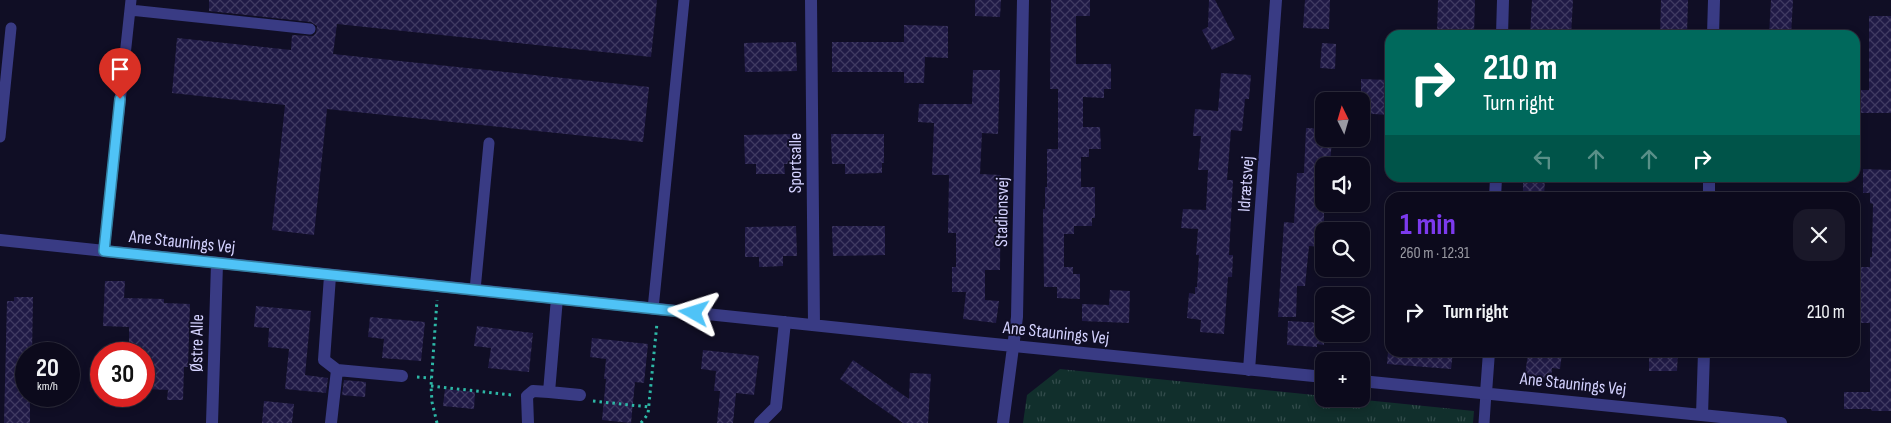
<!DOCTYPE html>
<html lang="en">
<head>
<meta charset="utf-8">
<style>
  body { margin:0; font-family:"Sofia Sans Condensed",sans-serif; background:#1a1829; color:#f1f3f6; height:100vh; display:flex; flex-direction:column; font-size:19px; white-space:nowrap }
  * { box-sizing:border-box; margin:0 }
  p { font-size:16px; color:#9a9aa3 }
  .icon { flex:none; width:28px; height:28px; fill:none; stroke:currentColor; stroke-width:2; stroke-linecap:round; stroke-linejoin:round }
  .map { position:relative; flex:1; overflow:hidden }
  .sheet { position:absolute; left:1385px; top:192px; width:475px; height:165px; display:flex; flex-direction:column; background:#0c0a1c; border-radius:15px; box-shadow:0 2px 8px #0003,0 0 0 1px #2c2b3b }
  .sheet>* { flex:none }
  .guide { position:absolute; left:1385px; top:30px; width:475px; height:152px; border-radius:15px; box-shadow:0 2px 8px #0003,0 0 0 1px #2c2b3b; background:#00695c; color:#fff; overflow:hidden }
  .needle { width:32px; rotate:355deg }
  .tools { position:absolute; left:1315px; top:92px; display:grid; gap:10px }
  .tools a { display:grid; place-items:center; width:55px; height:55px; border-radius:10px; background:#0c0a1c; box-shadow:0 2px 8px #0003,0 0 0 1px #2c2b3b; font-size:25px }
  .speed { position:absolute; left:15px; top:342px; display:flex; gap:10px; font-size:25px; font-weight:700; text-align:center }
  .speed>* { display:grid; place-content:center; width:65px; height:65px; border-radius:50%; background:#0c0a1c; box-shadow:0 2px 8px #0003,0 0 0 1px #2c2b3b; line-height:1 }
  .speed small { font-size:12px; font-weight:400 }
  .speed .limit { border:8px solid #d22; background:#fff; color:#111 }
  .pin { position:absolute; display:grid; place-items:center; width:42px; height:42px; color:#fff; margin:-51px -21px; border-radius:50% 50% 50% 0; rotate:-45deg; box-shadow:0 0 5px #0007 }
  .pin .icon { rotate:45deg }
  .me { position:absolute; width:55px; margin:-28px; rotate:276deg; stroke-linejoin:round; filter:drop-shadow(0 0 4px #0008) }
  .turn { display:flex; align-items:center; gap:18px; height:105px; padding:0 15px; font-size:22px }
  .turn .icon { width:65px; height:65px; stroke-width:2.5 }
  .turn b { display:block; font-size:35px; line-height:42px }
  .lanes { display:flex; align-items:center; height:48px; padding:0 15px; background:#0003; justify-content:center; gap:25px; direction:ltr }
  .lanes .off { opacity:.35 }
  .round { display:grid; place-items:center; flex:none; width:52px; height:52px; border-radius:15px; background:#1a1829 }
  .summary { display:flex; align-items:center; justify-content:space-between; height:85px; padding:0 15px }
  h1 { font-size:30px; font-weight:700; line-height:38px; color:#7c3aed }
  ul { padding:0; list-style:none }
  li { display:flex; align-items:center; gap:15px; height:70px; padding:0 15px }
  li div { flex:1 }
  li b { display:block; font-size:19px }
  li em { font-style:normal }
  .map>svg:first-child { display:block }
  .grass { fill:url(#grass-tufts) }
  .building { fill:url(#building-cross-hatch) }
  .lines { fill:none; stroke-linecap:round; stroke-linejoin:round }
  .path { stroke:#2db7a6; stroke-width:3; stroke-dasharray:2.5 4; stroke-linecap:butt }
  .lane { stroke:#393b84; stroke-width:11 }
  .street { stroke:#393b84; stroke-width:12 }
  .route-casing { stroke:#337fa1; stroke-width:12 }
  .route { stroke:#4fc3f7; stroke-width:9 }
  .labels { text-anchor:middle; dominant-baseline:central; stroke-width:4; stroke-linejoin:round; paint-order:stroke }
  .street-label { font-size:18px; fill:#d4d2ff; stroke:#100e25 }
</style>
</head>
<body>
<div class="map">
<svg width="1891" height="423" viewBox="0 0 1891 423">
  <defs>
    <pattern id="grass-tufts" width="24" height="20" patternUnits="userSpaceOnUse" patternTransform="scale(1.25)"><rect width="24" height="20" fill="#112f2c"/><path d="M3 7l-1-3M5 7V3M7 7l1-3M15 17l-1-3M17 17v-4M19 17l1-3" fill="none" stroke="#334c4c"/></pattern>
    <pattern id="building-cross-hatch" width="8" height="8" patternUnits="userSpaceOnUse" patternTransform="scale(1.25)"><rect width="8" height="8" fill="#201a46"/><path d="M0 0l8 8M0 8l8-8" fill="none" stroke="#403a62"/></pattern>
  </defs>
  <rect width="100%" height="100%" fill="#100e25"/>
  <!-- grass -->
  <path class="grass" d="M1060,369L1324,396V399H1355L1474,411L1473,423H1023L1027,395Z"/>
  <!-- building -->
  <path class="building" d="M209,0H657L651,57L337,24L333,54L649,87L643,142L327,109L314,235L272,230L285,105L172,93L177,38L291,50L292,35L313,36L316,33L317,26L311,22L209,11Z
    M975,0H1001L1000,17L975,16Z
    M1051,0H1090V16H1076V64H1111V89H1104V98L1083,97V127H1100L1101,149H1089V157H1081V187H1095V218H1092V226H1074V234H1064V267H1073V274H1080V299L1057,298V287H1044L1043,209H1045V187H1047V149H1058V89H1050Z
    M1209,0H1215L1235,39L1212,50L1202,30L1208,27Z
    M1305,0H1330L1329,29L1303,28Z
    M1438,0H1475L1474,35H1437Z
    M1532,0H1573L1571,35H1530Z
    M1661,0H1688L1687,35H1660Z
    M1771,0H1793L1791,35H1769Z
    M1869,16H1891V113H1857V90H1869Z
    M904,25L948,26V58L925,57L924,83H904V72H832V42H904Z
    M796,42L797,71L745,72L744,43Z
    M1322,43L1336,44L1335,69L1320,68Z
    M973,70H1000L998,134L982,133L980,174L1001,175L1000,270H985V300L999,301L996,323L963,319L966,292H952V267H956V233H948L949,175H932L934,123L918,122L919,104H972Z
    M1221,73L1251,75L1249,99H1245L1242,131L1231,130L1227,180H1233L1229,255H1233L1232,277H1228L1224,334L1200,332L1201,320L1187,318L1189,293L1195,294V287H1197L1199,255H1196L1198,229L1181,228L1183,209L1206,210L1208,170H1198L1201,136H1193L1195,109L1218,111Z
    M1361,79L1388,80L1387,115L1361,113Z
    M1306,128L1324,129V139H1332L1330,164H1324V247L1309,246L1305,286H1297L1296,317H1278L1284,222L1294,223L1297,173H1304Z
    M796,134V164H784L785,174H756V164H745L744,135Z
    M831,134H884V163H882V173L845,174V164H832Z
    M1863,169L1891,170V411H1872L1871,409H1844V392H1870V323H1856L1855,321V277H1860V267H1870V257H1872L1873,204L1870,203V193H1863Z
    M1523,178H1545L1544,198H1523Z
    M796,226L797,256H783V266L759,267V257H745V227Z
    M832,226H885V255L833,256Z
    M105,281H125L124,298L164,299V303L190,304L188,367H184L183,400H167L168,390L144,389V354H129V327L103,326Z
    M1110,290L1130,291L1129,323L1082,321V304L1109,305Z
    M14,297H33L32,354H26V397H30V423H4L7,301H14Z
    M256,306L311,311L305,375L328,378L326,393L285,389L289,349L268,347L269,328L254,327Z
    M370,317L425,322L421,361L382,358L384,339L368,337Z
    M1288,321L1324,323V345L1317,344V347L1287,345Z
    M477,326L533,333L529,372L488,368L491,348L474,346Z
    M592,338L648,344L644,383L635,382L631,423L602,420L606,379H604L606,359L590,357Z
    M703,350L759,356L754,395L736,393L733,423H717L720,391H714L716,371L701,369Z
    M1388,352H1453L1451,369L1387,364Z
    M1649,352H1678L1677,371H1649Z
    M1528,353H1562L1560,369L1552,368L1551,379L1525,376Z
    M853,360L909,399L910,373L931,374L928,423H903L840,379Z
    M344,380L366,382L365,397L342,395Z
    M445,389L475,392L474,409L443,406Z
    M264,401L294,404L292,423H262Z"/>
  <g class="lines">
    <!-- path -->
    <path class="path" d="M417,377L431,378
      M431,386L512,395
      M593,401L649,407
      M437,423L432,402L431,386L437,300
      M641,423L648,414L657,323"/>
    <!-- lane -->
    <path class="lane" d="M130,10L310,29
      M0,137L11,28
      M104,251L131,0
      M475,290L489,143
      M653,309L684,0
      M1484,423L1486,393"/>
    <!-- street -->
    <path class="street" d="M811,0L814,325
      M1502,35L1503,0
      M1713,35L1714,0
      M1495,198L1496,178
      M1709,198V178
      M0,240L964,341L1324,377
      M330,276L324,360L337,370L331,423
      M337,370L402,376
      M1249,370L1276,0
      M1361,381L1781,423
      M549,392L580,395
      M1486,393L1489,352
      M1702,415L1704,352
      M212,423L217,264
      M528,423L527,396L533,391L549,392L557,298
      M760,423L776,407L785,322
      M1003,423L1017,317L1023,0"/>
  </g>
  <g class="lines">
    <!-- route casing -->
    <g class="route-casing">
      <path id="route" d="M120,99L104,251L694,313"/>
    </g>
    <!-- route -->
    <use href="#route" class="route"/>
  </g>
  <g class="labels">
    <!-- street labels -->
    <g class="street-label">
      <text transform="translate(795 163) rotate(-90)">Sportsalle</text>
      <text transform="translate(1246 184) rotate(-86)">Idrætsvej</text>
      <text transform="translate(1002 212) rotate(-89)">Stadionsvej</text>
      <text transform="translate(182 242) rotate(6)">Ane Staunings Vej</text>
      <text transform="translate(1056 333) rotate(6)">Ane Staunings Vej</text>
      <text transform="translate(197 343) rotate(-89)">Østre Alle</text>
      <text transform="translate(1573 384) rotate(6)">Ane Staunings Vej</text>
    </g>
  </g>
</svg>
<div class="tools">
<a><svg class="needle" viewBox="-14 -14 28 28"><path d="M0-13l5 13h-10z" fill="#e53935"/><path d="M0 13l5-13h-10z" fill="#9a9aa3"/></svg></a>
<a><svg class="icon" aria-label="sound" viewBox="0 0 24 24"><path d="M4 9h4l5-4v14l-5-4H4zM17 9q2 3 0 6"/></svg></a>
<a><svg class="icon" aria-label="search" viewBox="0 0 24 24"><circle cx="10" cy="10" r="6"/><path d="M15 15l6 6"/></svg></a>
<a><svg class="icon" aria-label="layers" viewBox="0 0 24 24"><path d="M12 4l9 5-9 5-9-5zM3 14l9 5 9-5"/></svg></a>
<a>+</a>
</div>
<div class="speed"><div>20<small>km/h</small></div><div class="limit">30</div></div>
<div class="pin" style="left:120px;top:99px;background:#d93025"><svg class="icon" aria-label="arrive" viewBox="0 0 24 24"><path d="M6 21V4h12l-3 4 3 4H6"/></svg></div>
<svg class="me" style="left:694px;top:313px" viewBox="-20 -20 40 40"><path d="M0-17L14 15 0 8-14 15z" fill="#4fc3f7" stroke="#fff" stroke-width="4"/></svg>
<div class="guide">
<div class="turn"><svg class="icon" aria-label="right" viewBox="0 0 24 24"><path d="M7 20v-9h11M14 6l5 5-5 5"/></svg><div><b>210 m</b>Turn right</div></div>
<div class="lanes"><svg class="icon off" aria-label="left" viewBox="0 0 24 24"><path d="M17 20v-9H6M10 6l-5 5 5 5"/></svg><svg class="icon off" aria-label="ahead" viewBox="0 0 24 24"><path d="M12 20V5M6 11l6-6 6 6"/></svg><svg class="icon off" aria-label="ahead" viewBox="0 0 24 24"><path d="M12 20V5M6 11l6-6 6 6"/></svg><svg class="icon" aria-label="right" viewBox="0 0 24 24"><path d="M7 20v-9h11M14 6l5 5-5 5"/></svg></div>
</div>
<section class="sheet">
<div class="summary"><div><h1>1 min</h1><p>260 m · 12:31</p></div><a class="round"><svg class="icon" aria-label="close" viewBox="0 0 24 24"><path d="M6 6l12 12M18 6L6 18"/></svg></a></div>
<ul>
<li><svg class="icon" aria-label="right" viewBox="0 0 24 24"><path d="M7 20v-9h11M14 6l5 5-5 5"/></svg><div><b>Turn right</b></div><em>210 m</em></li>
</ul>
</section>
</div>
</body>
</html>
